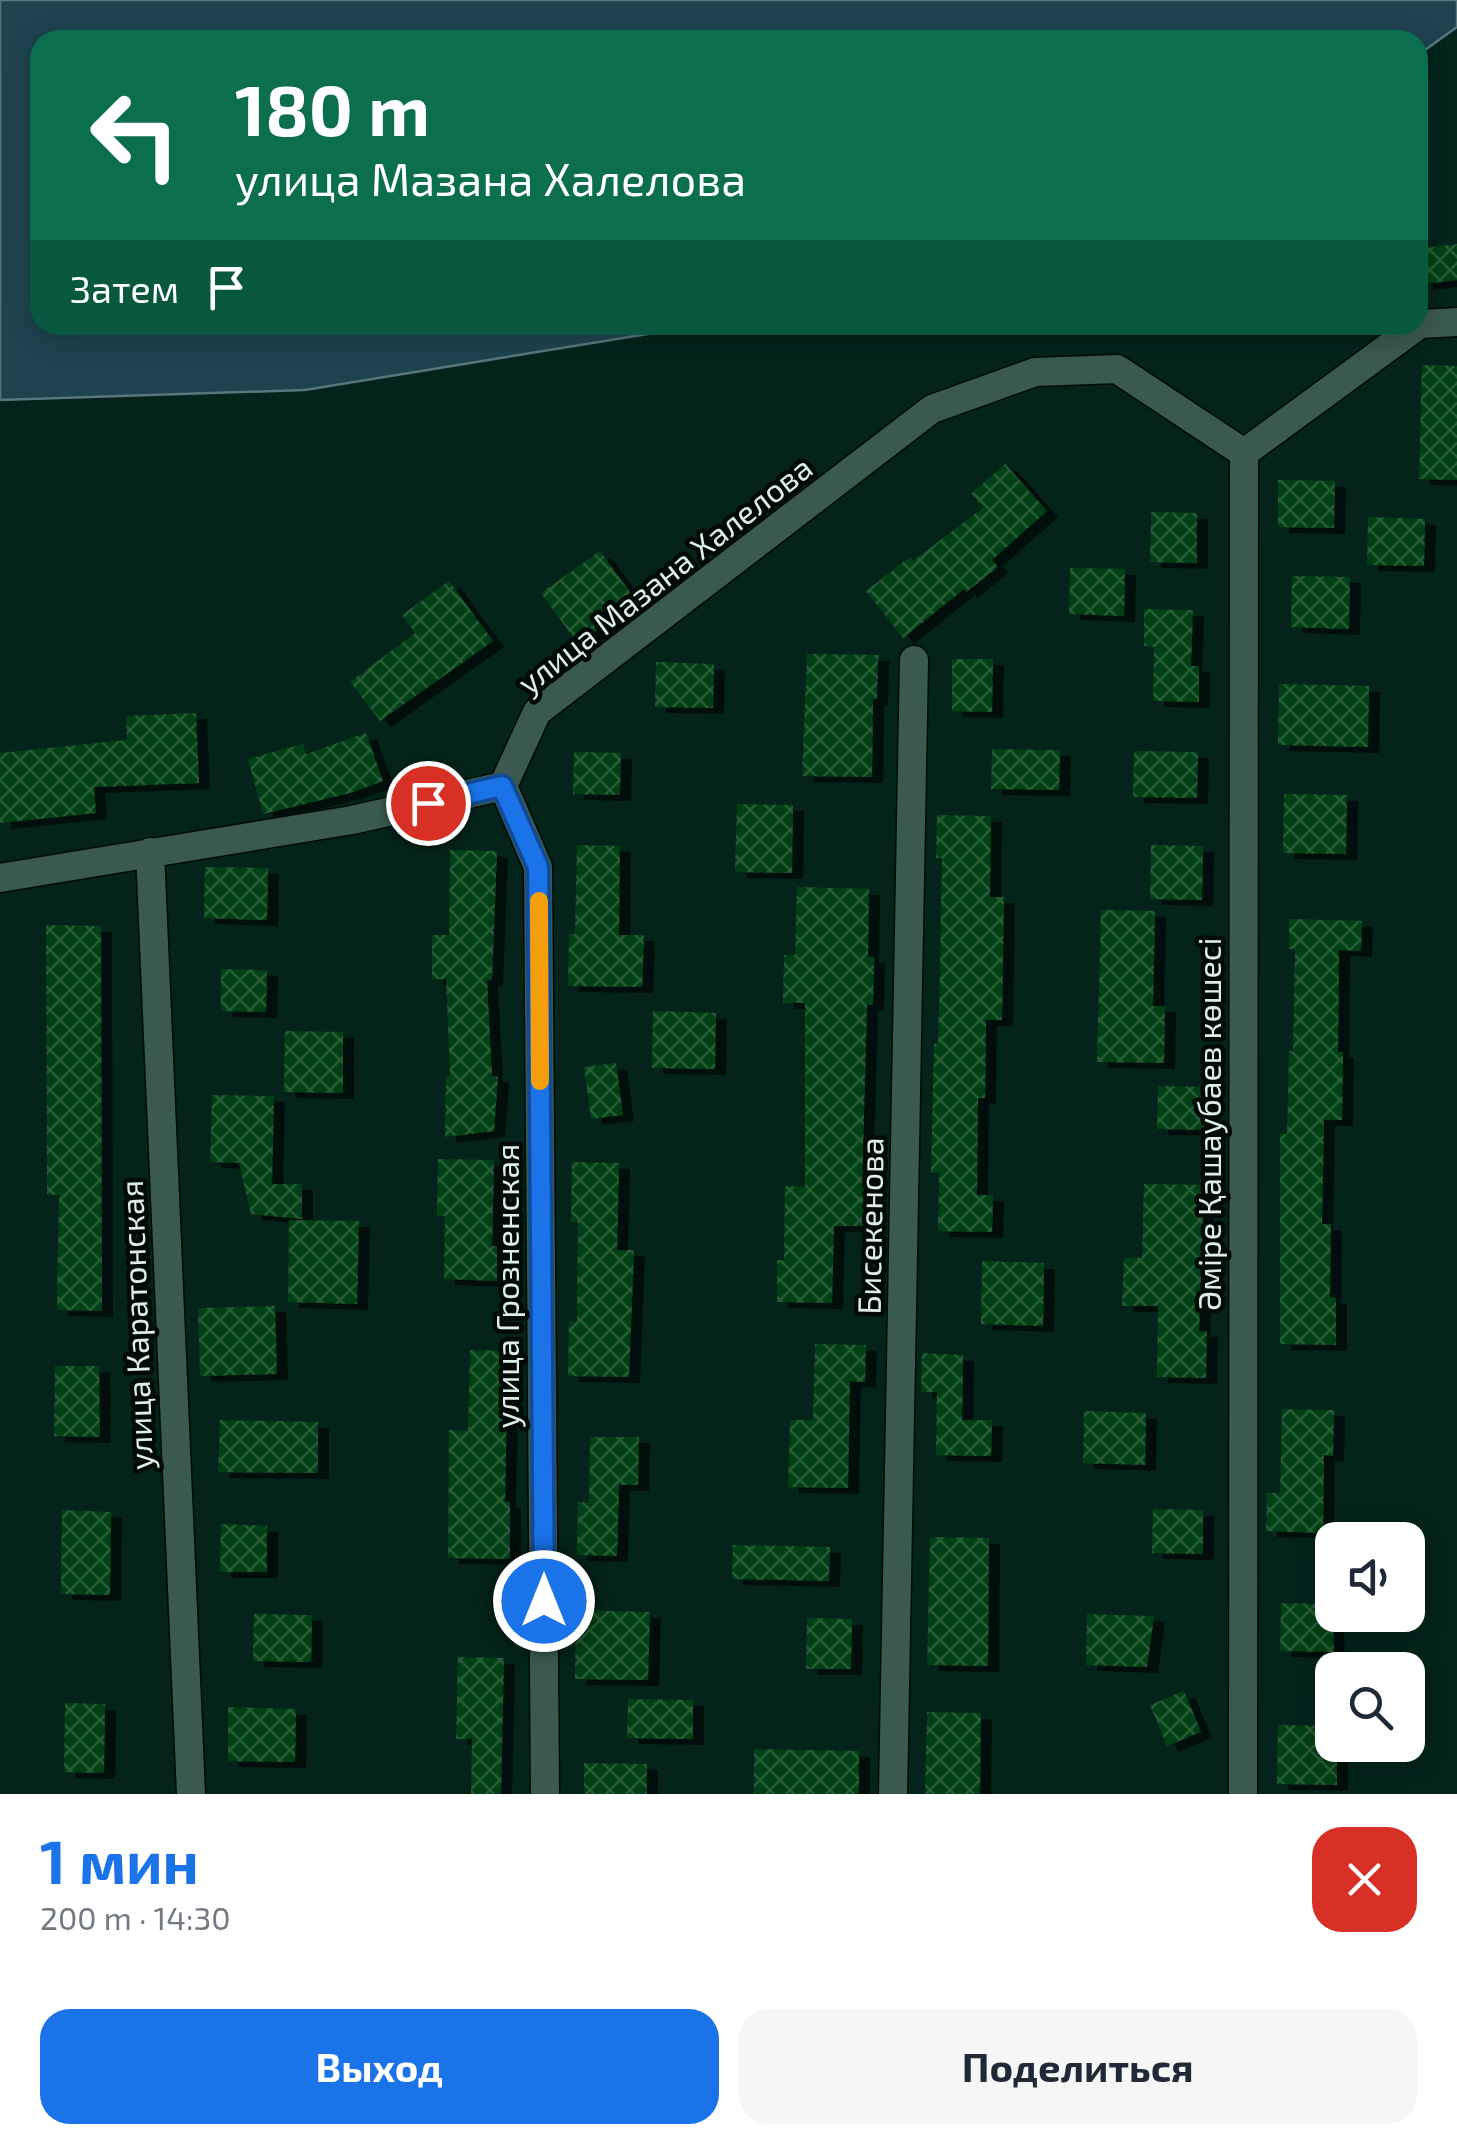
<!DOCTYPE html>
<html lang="ru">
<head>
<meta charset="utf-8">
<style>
  body { margin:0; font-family:"Exo 2",sans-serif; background:#f6f6f7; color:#1f2937; height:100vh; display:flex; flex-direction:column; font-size:38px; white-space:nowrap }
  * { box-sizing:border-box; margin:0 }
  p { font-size:32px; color:#747a83 }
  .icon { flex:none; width:55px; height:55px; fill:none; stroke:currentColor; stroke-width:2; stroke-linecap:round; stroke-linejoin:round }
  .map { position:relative; height:1794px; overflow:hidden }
  .details { display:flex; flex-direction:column; background:#fff; flex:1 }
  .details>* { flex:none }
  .guide { position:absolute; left:30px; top:30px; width:1398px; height:305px; border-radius:30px; box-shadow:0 5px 25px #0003; background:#0b6e4f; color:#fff; overflow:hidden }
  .tools { position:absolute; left:1315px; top:1522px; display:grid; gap:20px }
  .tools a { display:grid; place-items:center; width:110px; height:110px; border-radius:20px; background:#fff; box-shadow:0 5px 25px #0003; font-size:50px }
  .pin { position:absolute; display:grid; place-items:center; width:85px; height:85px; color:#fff; margin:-42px; border:5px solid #fff; border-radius:50%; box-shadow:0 2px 10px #0007 }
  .me { position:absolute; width:110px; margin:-55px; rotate:0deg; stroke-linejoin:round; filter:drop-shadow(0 0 8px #0008) }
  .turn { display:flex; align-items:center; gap:35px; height:210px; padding:0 40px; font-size:45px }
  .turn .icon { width:130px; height:130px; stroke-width:2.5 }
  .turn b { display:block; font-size:70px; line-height:85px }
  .then { display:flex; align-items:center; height:95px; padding:0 40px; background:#0003; gap:20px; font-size:38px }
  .round { display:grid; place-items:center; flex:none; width:105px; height:105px; border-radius:30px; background:#f6f6f7 }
  .summary { display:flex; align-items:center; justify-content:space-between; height:170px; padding:0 40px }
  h1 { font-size:60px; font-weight:700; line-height:75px; color:#1a73e8 }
  .cta { display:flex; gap:20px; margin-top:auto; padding:20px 40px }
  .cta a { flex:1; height:115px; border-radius:30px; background:#1a73e8; color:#fff; font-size:40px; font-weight:700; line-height:115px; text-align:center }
  .cta a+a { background:#f6f6f7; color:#1f2937 }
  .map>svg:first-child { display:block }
  .water { fill:#1e434f; stroke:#57767d; stroke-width:2.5 }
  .building { fill:url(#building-cross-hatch); filter:url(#shadow) }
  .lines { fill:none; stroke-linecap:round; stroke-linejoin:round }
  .minor-casing { stroke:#000b06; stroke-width:31 }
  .minor { stroke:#3a594f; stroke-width:28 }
  .route-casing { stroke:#114b97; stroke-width:25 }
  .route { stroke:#1a73e8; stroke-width:18 }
  .slow { stroke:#f59e0b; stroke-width:18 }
  .labels { text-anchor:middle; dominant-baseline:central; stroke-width:9; stroke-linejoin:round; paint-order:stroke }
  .street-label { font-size:32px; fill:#dceee7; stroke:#010a07 }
</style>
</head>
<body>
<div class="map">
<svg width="1457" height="1794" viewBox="0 0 1457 1794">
  <defs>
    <pattern id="building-cross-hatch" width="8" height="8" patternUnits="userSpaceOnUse" patternTransform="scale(2.5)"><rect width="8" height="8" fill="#034114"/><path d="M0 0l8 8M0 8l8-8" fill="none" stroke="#275d36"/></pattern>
    <filter id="shadow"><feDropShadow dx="11" dy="6" stdDeviation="0" flood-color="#0009"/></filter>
  </defs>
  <rect width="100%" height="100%" fill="#03231b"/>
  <!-- water -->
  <path class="water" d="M0,0H1457V27L1418,55V40H40V325H703L305,390L0,400Z"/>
  <!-- building -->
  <path class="building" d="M1457,244V280L1422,284L1418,249Z
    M1422,365L1457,366V480L1419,479Z
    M1005,464L1047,511L992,560L998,567L966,592L964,589L903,638L866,591L910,557L913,561L984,507L971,494Z
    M1278,480L1335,481L1334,528L1278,527Z
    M1151,512L1197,513V563L1150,562Z
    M1368,517L1425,519L1424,566L1367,565Z
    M600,551L637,602L578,644L541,593Z
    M1070,568L1125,569L1124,616L1069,614Z
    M1292,576L1350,577L1349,629L1291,627Z
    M449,581L493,641L380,721L350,682L415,633L402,615Z
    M1144,609L1193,610L1191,666H1199V702L1153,701L1154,647L1144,646Z
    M807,654L881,655L878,658L877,699H873L872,777L802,776Z
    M952,659H993L992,712L952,711Z
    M656,662L714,664L713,708L655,707Z
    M1279,684L1369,686L1368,747L1278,745Z
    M196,713L199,783L94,787L96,813L0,823V753L127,740L126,716Z
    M366,733L383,781L350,793L263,814L248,759L303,744L306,754Z
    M992,749L1060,750L1059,790L991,789Z
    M1134,751L1198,752L1197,798L1133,797Z
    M574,752L621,753L620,795L573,794Z
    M1284,794L1347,795L1346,854L1283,853Z
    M737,804L793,805L792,873L735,872Z
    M937,815L991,816L990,897H1004L1002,1020H986L985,1098H978L977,1195H993L992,1232L938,1231L939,1173L931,1172L934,1044H938L940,969L942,858H936Z
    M577,845L620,846L619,935H644L642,987L568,986L569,934H575Z
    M1151,845L1203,846L1202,900L1150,899Z
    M450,850L497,851L492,980H487L492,1076L498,1077L494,1131L445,1137L446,1076H450L446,979H432V935H449Z
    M205,867L268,868L267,920L204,918Z
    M797,887L869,889L868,957H874L873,1005H867L862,1188H869V1226H834L832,1303L777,1302V1260H784L785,1186L805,1187V1003H783L784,955H795Z
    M1101,910L1155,911L1153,1006H1165L1164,1063L1097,1062Z
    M1289,919L1362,921L1361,951L1339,950L1338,1052H1343L1342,1120H1324L1322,1224H1331L1330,1297L1336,1298V1345L1280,1344V1134H1287L1289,1051H1293L1295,949H1289Z
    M46,925L101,926L102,1311L57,1310L59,1195H47Z
    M221,969L267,970L266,1012L221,1011Z
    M653,1011L716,1013L715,1069L652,1068Z
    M285,1031L343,1032V1093L284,1092Z
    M616,1063L623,1115L591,1119L584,1067Z
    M1158,1086L1205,1087V1130L1157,1129Z
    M212,1095L274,1096L272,1184H302V1219L251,1214L239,1163L210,1162Z
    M438,1159L494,1160L492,1246H497V1281L444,1279L445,1216H437Z
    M572,1162L619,1163L617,1250H634L629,1377L568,1376L569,1321L577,1322L578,1222H571Z
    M1144,1184L1204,1185L1199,1331H1207L1206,1378L1157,1377L1158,1306H1122L1124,1258H1142Z
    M289,1220L359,1221L357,1304L288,1302Z
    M982,1261L1044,1263L1043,1326L981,1324Z
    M275,1306L277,1374L200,1376L198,1308Z
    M815,1344L866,1345L865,1382L850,1381L848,1488L788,1487L790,1420H813Z
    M470,1350L512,1351L511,1397H507L505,1502H510V1559L448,1558L449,1430L468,1431Z
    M922,1353L963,1355L962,1420H992L991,1456L936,1455L937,1392H921Z
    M55,1366H99L100,1437L54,1436Z
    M1282,1409L1334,1410L1333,1456L1324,1455L1323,1533L1266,1531L1267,1493H1280Z
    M1084,1411L1146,1413L1145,1465L1083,1463Z
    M220,1420L318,1422V1473L218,1472Z
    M590,1437H639L638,1485H619L617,1556L577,1555L578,1502L589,1503Z
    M1153,1509L1203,1510V1554L1152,1553Z
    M62,1510L111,1512L110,1595L61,1594Z
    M221,1524L267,1526V1572H220Z
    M930,1537L989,1538L988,1666L927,1665Z
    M733,1545L830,1547L829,1581L732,1579Z
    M1281,1603L1332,1604L1334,1652L1280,1651Z
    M576,1610L650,1612L648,1680L575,1679Z
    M254,1614L312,1615L311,1662L253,1661Z
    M1087,1614L1154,1616L1147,1667L1086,1665Z
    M807,1618L852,1619L851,1669H806Z
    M458,1657L504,1658L501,1794H471L472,1739H456Z
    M1184,1691L1201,1732L1167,1746L1150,1705Z
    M628,1699L693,1700V1739L627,1738Z
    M65,1703L105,1704L104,1773L64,1772Z
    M228,1707L296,1709L295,1762L228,1761Z
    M927,1712L981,1713L980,1794H925Z
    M1278,1725L1332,1726V1745H1337V1785L1277,1784Z
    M754,1749L859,1751V1794H754Z
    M584,1763L647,1764V1794H584Z"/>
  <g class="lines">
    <!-- minor casing -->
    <g class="minor-casing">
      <path id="minor" d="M1244,453L1420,324L1457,322
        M503,786L538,867L545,1794
        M150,852L191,1794
        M0,878L352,820L503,786L537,712L932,409L1035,372L1117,369L1244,453
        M893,1794L914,660
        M1243,1794L1244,453"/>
    </g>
    <!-- minor -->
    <use href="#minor" class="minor"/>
  </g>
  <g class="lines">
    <!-- route casing -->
    <g class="route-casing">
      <path id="route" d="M428,803L502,786L538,867L544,1601"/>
    </g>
    <!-- route -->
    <use href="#route" class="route"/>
    <!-- slow -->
    <path class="slow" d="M539,901L540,1081"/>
  </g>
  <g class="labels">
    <!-- street labels -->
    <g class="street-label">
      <text transform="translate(664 574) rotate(-38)">улица Мазана Халелова</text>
      <text transform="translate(1208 1124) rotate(-90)">Әміре Қашаубаев көшесі</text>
      <text transform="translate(869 1226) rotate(-89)">Бисекенова</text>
      <text transform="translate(506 1286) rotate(-90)">улица Грозненская</text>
      <text transform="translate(135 1325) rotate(-92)">улица Каратонская</text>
    </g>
  </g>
</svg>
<div class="tools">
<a><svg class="icon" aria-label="sound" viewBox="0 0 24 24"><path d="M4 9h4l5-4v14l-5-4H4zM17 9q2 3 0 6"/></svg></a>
<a><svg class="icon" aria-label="search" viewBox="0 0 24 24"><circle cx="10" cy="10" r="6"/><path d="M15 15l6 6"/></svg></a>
</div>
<div class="pin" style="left:428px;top:803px;background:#d93025"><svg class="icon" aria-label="arrive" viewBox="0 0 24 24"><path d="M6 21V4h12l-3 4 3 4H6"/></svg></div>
<svg class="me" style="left:544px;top:1601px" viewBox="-20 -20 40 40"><circle r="17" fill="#1a73e8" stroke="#fff" stroke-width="3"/><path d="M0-11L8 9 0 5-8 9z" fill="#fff"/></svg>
<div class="guide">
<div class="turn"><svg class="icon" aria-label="left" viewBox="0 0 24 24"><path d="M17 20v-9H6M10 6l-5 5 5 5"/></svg><div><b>180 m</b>улица Мазана Халелова</div></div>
<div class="then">Затем<svg class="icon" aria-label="arrive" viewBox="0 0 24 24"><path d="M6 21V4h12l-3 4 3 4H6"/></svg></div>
</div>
</div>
<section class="details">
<div class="summary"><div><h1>1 мин</h1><p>200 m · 14:30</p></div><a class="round" style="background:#d93025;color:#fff"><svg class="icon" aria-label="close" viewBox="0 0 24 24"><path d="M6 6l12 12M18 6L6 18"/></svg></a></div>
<div class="cta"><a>Выход</a><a>Поделиться</a></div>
</section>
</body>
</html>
